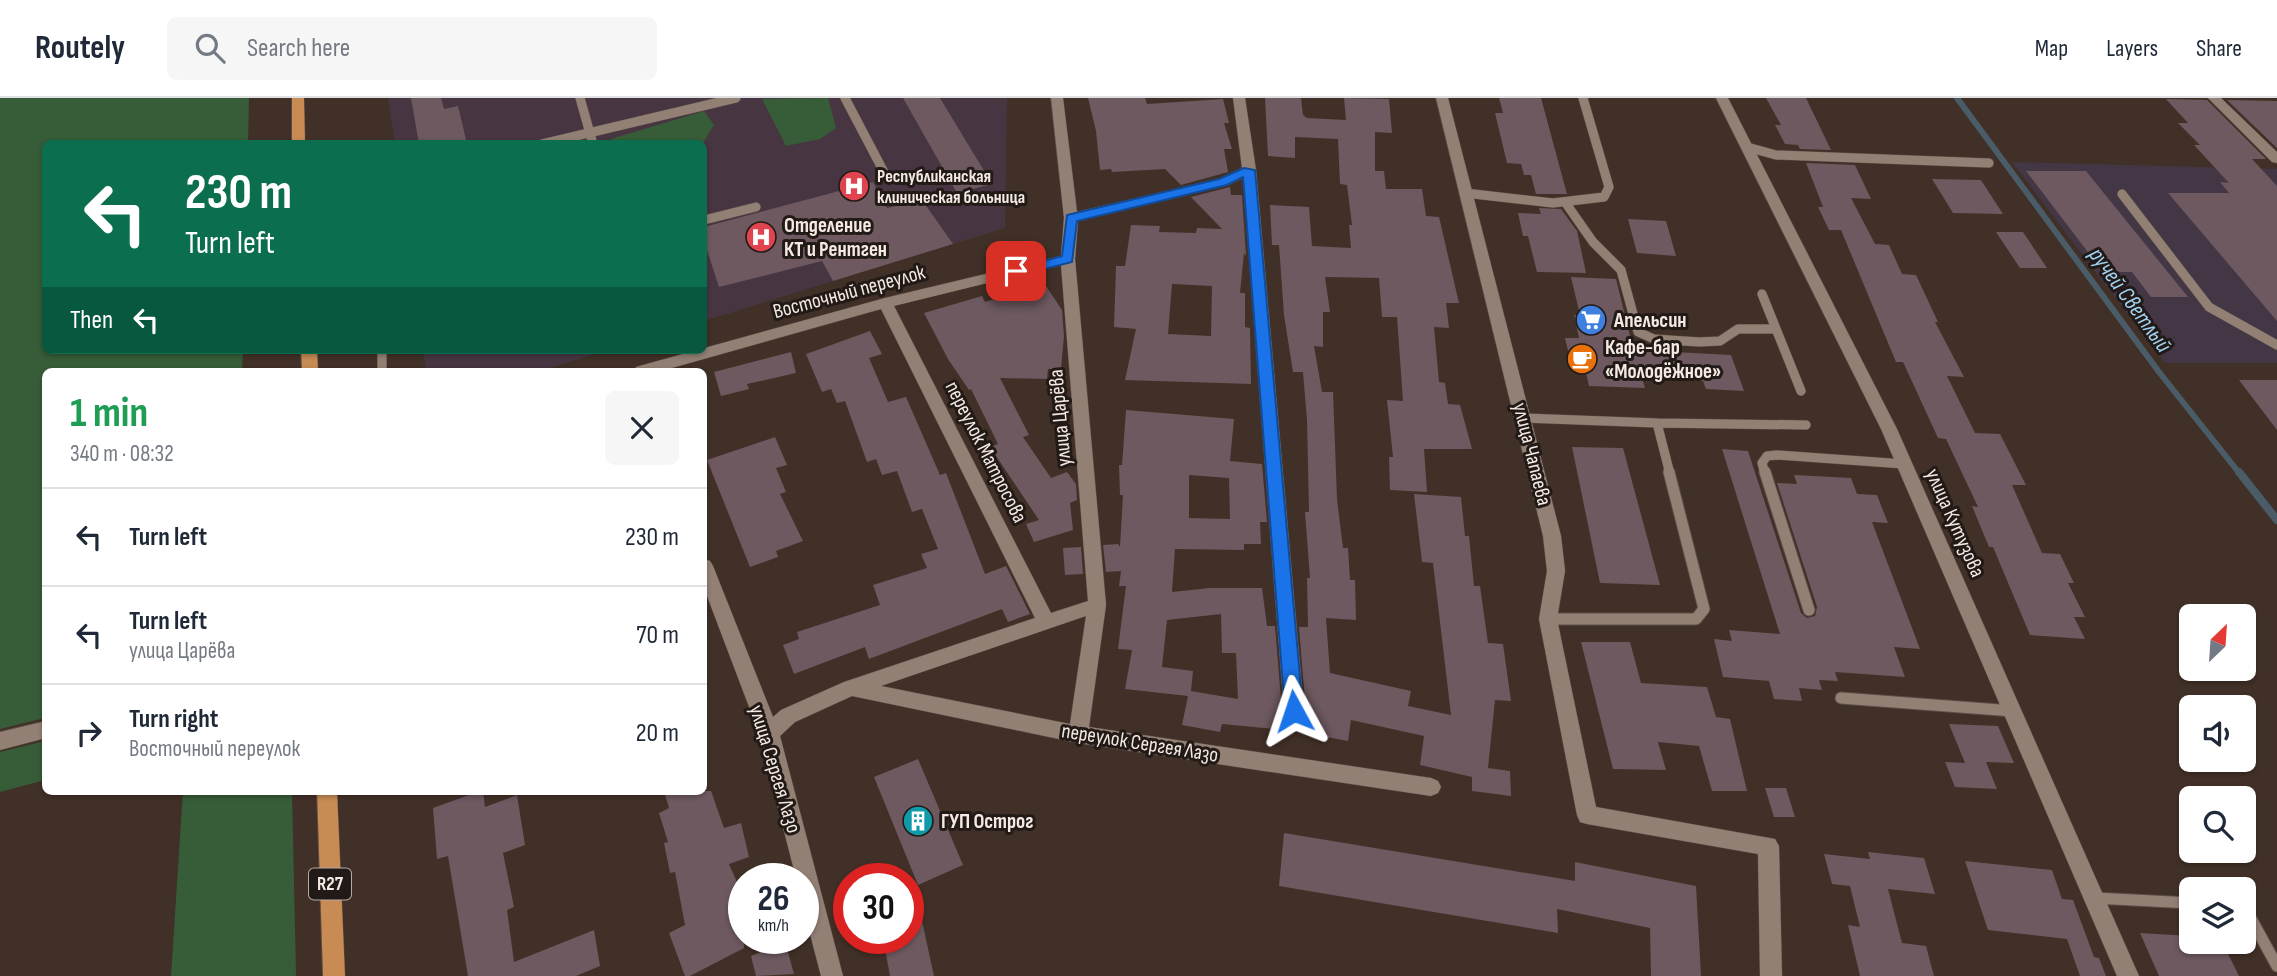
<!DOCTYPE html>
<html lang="en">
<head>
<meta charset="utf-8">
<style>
  body { margin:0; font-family:"Sofia Sans Condensed",sans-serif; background:#f6f6f7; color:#1f2937; height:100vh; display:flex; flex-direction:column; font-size:26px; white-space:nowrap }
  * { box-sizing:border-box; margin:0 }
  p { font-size:23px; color:#747a83 }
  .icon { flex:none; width:38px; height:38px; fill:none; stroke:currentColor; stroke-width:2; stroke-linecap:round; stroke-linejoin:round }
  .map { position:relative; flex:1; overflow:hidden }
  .drawer { position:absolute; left:42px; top:270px; width:665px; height:427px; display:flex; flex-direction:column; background:#fff; border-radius:10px; box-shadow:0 2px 5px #0004 }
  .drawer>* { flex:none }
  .hud { position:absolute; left:42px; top:42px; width:665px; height:214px; border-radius:10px; box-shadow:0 2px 5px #0004; background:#0b6e4f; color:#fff; overflow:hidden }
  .needle { width:46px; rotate:25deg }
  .controls { position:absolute; left:2179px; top:506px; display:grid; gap:14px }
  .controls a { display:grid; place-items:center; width:77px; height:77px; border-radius:10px; background:#fff; box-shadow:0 2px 5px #0004; font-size:35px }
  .speed { position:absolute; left:728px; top:765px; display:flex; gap:14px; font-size:35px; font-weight:700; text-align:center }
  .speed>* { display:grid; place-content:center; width:91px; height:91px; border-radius:50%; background:#fff; box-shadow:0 2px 5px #0004; line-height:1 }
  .speed small { font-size:18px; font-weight:400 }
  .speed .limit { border:10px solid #d22; background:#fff; color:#111 }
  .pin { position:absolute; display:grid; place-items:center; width:60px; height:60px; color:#fff; margin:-30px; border-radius:14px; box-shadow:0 4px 10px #0006 }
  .me { position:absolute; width:77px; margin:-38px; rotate:355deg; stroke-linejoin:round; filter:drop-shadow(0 0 5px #0008) }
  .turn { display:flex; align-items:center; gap:24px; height:147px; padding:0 28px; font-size:32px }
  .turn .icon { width:91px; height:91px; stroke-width:2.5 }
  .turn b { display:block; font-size:49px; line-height:60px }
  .then { display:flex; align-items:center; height:66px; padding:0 28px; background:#0003; gap:14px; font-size:26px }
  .round { display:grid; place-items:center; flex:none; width:74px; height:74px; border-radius:10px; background:#f6f6f7 }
  .headline { display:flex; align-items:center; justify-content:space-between; height:119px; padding:0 28px }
  h1 { font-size:42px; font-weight:700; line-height:52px; color:#1e9e55 }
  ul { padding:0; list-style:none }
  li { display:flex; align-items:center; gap:21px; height:98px; padding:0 28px; border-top:2px solid #e0e1e3 }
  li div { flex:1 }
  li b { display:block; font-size:26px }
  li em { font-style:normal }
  header { display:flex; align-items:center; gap:42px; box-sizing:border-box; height:98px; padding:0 35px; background:#fff; border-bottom:2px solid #e0e1e3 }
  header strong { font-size:33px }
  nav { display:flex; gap:38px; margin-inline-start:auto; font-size:24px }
  .search { width:490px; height:63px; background:#f6f6f7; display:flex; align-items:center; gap:18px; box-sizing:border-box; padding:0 24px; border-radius:10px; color:#747a83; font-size:26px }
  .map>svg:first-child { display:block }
  .industrial { fill:#433746 }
  .medical { fill:#473642 }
  .green { fill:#375c38 }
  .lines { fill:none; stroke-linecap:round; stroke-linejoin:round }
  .stream-far1 { stroke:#4a5c68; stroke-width:6 }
  .stream { stroke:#4a5c68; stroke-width:8 }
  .building { fill:#6d595f; fill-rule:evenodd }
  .service-far1-casing { stroke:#5c4e47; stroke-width:10 }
  .service-casing { stroke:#5c4e47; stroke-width:13 }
  .minor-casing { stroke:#5c4e47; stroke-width:1 }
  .primary-casing { stroke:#5c4e47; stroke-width:1 }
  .service-far1 { stroke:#938075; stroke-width:9 }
  .service { stroke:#938075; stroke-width:11 }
  .minor { fill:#938075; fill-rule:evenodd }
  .primary { fill:#c78b53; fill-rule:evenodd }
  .route { fill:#1a73e8; stroke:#114b97; stroke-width:2 }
  .labels { text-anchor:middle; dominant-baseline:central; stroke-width:6; stroke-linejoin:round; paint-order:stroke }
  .far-poi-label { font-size:18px; font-weight:bold; fill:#f4e9e3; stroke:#221a16; text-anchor:start }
  .shield { fill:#221a16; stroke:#b5aba6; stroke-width:2 }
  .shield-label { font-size:19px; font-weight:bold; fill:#f4e9e3 }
  .poi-label { font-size:21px; font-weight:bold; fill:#f4e9e3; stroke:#221a16; text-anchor:start }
  .street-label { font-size:21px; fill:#f4e9e3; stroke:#221a16 }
  .water-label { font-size:23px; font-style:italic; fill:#a1d1f3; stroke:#221a16 }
</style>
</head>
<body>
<header>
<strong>Routely</strong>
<div class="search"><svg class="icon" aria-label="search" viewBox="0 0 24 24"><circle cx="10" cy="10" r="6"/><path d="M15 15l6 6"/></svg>Search here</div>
<nav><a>Map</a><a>Layers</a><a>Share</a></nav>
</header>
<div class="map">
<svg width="2277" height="878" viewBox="0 0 2277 878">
  <rect width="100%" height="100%" fill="#413027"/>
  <!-- industrial -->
  <path class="industrial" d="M2012,64L2277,71V265H2165Z"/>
  <!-- medical -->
  <path class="medical" d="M388,0H1007L1005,130L704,223V46L395,45Z
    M423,252H608L540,273H426Z"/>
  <!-- green -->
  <path class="green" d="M0,0H249L248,45L46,46V252H243L242,273H46L45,620L0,631Z
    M828,0L836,30L820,41L786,48L762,1Z
    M704,13L714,27L703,45H613L611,41Z
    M45,643V682L0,694V654Z
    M183,693H292L296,878H171Z"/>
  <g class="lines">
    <!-- stream-far1 -->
    <path class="stream-far1" d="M1957,0L2159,274L2240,376"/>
    <!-- stream -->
    <path class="stream" d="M2239,374L2277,422"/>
  </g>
  <!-- building -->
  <path class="building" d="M411,0H441L444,11L458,8L467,46H419Z
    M903,0H940L992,86L957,95Z
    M1088,0H1145L1147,6L1223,1L1229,25H1224L1232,51H1224L1228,74L1181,87L1165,71L1112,74L1111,71L1100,72L1096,33Z
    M1265,0H1301L1303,17L1307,20L1346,22L1344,0L1389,1L1392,35L1375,34V73H1384L1386,91H1422L1426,118L1439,119L1459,205H1446L1449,230L1434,229L1439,284L1445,285L1448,306L1460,307L1472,351H1424L1427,394L1390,392L1389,359H1393L1387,302L1403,303L1397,219H1382L1379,180L1325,179L1330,214H1323V249L1314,248L1322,294H1333L1337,401L1343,450H1348L1350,482H1355L1356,522L1326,520L1330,575L1411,593L1408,608L1451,617L1433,465L1422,464L1414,396L1461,399L1465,438H1469L1474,488H1480L1488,545L1503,546L1511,603L1495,602L1488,670L1510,673L1511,698L1472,693V679L1420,667L1424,638L1351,622L1348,643L1295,633L1222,626L1220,634L1182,627L1188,598L1125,591L1132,552L1118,551L1126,488H1119L1121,473L1106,474L1103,447L1118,446L1120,449L1123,397H1120L1119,367H1122L1126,312L1234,321L1230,363L1262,366L1267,424H1260L1261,446H1244V452L1175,451L1172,494L1210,490H1262L1267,528H1275L1282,614L1286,622L1293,624L1302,622L1306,614L1299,529H1308L1307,480H1310L1305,414H1309L1307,322L1303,274H1293L1284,217L1279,147H1272L1270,107L1309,109L1312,148L1351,150L1349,127H1352L1347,87L1340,86L1338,41L1295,39V60L1268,58ZM1189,377L1229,380L1230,421L1189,420ZM1221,516L1222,555H1236L1238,601L1191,593L1193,573L1162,569L1167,522Z
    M1499,0H1541L1567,96H1536L1531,77H1524L1521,66L1507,65L1495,15H1503Z
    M1766,0H1806L1831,52L1800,51L1798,47L1785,46L1775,27H1781Z
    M2166,1L2207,2L2266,61H2252L2277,88V223L2168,95H2229L2220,84L2229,85L2194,47H2200L2178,25H2188Z
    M2227,2L2277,3V50Z
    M1806,65L1855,67L1871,101L1851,100L1875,146L1889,147L1902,176L1916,177L1938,224H1935L1964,279L1947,278L1975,335L2000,336L2026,387H2012L2042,455L2060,456L2074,485H2068L2085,519H2074L2085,541L2030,537L1993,449H1989L1972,408L1978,409L1946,341L1938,340L1903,264H1896L1841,132H1829L1818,109H1823Z
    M2026,73H2086L2188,199H2151L2132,174H2103Z
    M1932,81L1981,82L2003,116L1953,115Z
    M873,84L887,110L922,102L953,146L833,183L822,163L719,189L704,143V129Z
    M1230,89L1231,97H1242L1246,158L1244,155L1240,195H1245V229L1250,230L1251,286L1125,282L1136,231L1114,229L1116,168H1125L1131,127L1160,128L1159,134L1196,135L1197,130L1222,131L1191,99ZM1172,186L1212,188L1211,238L1168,236Z
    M1539,110L1561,111L1577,133L1586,175L1537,174L1528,138H1523L1518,115L1541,116Z
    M1628,121L1666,123L1676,158L1637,155Z
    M1996,134H2023L2047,170H2020Z
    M1571,179L1616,181L1632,246L1672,249L1674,254L1731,257L1744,293L1706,291L1703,283L1642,280L1645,290L1589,288L1586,275L1573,274L1565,240H1579L1574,217H1580Z
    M1044,185L1062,212L1064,238L1061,271H1048L1047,281L1000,280L1029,337L1023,339L1051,380L1067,374L1076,386L1077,402L1070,405L1073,432L1034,444L1026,426L1039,422L990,349L998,346L971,291L969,292L948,261L924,215L982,198L985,204Z
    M870,233L882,256L869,260L888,304L906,299L940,377L946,375L985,476L1006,468L1030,516L1008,524L1002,511L869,561L865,549L794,576L783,547L799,541L797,534L880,507L873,487L927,470L921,456L938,451L922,411L912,414L897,373L882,377L876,361L867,364L845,303L837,305L831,291L822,294L806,256Z
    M791,254L796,275L747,286L749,291L721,298L714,274Z
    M2239,282H2277V332Z
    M775,339L787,367L776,370L786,394L780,396L803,443L776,453L778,459L750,469L707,362Z
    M1572,349L1623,350L1660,487L1600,485Z
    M1722,351L1748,353L1801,515L1807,520L1815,518L1817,509L1777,385L1797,386L1794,377L1851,380L1857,396L1877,397L1888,425L1872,424L1920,551L1894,549L1905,579L1835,574L1838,583L1819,582L1822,592L1799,590L1802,603L1774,601L1769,583L1723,579L1714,541L1732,543L1729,532L1780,536Z
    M1081,449L1083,476L1065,477L1063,450Z
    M1581,544H1630L1641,585L1707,589L1716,619L1730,621L1747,693H1712L1699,648L1658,644L1666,672L1613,671Z
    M1949,626L1998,628L2014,665L1986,664L1997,691L1955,689L1945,664L1965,665Z
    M918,661L963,767L918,787L874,679Z
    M1765,690H1786L1795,719H1774Z
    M480,693H483L485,709L517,697L525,747L503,755L514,809L507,812L514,864L594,832L600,868L576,878H468L448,758L437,761L433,710Z
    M664,693H711L724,730L741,725L749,759L729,766L744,800V850L690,878H685L669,835L685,827L675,774L670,775L664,745L668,744L659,715L669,710Z
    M1284,735L1575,783V764L1696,788L1701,878H1651L1650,830L1557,811L1558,835L1279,788Z
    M1868,754L1924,760L1935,796L1888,791L1902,845L1926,848L1934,878H1860L1848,827L1860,829L1850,788L1832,786L1824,756L1870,761Z
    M1965,763L2052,772L2062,801L2073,802L2094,859L2099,860L2106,878H2080L2067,841L1988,832Z
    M917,800L934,878H890L883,840H908V801Z
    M2140,835L2191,838V844H2222L2239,878H2159Z
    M785,844L794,876L756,878L751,858Z"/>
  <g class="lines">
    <!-- service-far1 casing -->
    <g class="service-far1-casing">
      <path id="service-far1" d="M580,0L593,46
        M845,0L887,80
        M542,46L736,0
        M1747,49L1776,57L1989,65
        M1465,95L1553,105L1604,99L1609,89L1583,0
        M2122,96L2209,209L2277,247
        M1565,104L1593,144L1621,172L1638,234L1654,241L1699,244L1720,243L1738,231H1776
        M704,122L756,109
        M1762,196L1801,293
        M382,252V273
        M1524,320L1657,325L1670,376
        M1657,325L1806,327
        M1765,376L1762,365L1767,358L1777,357L1904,366"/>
    </g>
    <!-- service casing -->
    <g class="service-casing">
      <path id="service" d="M1765,374L1809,512
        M1548,521H1696L1704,511L1669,374
        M1841,600L2013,613
        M2095,800L2191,805
        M2244,808L2277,868"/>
    </g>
    <!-- minor casing -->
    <g class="minor-casing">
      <path id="minor" d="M1051,0H1063L1077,114L1219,81L1242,70L1233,0H1245L1256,72L1304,613L1301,619L1294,621L1287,619L1284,613L1243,80L1228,87L1078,123L1075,161L1106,507L1089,629L1431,680L1438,683L1441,689L1438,695L1431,698L1078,645L852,598L795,624L780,638L843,878H821L803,809V780H796L759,635L704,490V461L710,463L713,468L773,619L781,612L844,584L1035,520L881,211L661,273H634L636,269L885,200L1061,158L1064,120ZM1061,167L1088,503L1051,515L894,208ZM1086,518L1070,626L881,588Z
        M1436,0H1448L1561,438L1565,473L1557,521L1596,709L1775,741L1779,748L1782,878H1760L1758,756L1587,726L1580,724L1577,717L1539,521L1547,473L1543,438Z
        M1716,0H1728L1897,331L2139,878H2117L1881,331Z
        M2208,0H2221L2277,54V65L2272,64Z
        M46,623V640L0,652V634Z"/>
    </g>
    <!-- primary casing -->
    <g class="primary-casing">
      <path id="primary" d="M292,0H304L305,46H292Z
        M301,252H317L318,273H302Z
        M317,693H337L345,878H323Z"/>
    </g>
    <!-- service-far1 -->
    <use href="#service-far1" class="service-far1"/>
    <!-- service -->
    <use href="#service" class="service"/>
    <!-- minor -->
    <use href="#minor" class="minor"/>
    <!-- primary -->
    <use href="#primary" class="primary"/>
  </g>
  <!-- route -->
  <path class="route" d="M1244,70L1255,72L1303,613L1294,621L1285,613L1243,79L1227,87L1077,123L1072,164L1016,178L1009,173L1062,158L1067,117L1219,81Z"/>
  <!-- icons -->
  <defs>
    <g id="hospital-disc" transform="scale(1.575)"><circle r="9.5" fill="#e0444e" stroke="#221a16"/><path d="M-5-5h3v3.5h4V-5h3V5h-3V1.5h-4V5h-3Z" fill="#fff"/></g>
    <g id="supermarket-disc" transform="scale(1.575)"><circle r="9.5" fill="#3f7fe0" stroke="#221a16"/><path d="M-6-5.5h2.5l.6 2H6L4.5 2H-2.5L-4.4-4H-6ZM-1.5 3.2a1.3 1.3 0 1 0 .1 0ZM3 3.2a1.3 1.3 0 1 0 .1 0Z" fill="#fff"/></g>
    <g id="cafe-disc" transform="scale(1.575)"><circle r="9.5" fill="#e8710a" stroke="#221a16"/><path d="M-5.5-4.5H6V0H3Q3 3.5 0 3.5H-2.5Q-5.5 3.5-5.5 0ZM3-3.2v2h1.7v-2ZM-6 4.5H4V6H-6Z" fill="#fff"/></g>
    <g id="building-disc" transform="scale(1.575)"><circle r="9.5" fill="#0f9aa8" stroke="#221a16"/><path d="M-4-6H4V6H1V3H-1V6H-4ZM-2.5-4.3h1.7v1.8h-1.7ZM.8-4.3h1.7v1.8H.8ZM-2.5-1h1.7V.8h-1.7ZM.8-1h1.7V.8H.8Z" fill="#fff"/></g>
  </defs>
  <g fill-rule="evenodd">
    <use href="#hospital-disc" x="854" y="88"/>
    <use href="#hospital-disc" x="761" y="139"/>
    <use href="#supermarket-disc" x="1591" y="222"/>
    <use href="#cafe-disc" x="1582" y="261"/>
    <use href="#building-disc" x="918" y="723"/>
  </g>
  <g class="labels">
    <!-- far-poi labels -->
    <g class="far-poi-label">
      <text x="877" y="78">Республиканская<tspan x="877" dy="21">клиническая больница</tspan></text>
    </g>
    <!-- shield labels -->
    <rect class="shield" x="309" y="770.5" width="42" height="31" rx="5"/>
    <g class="shield-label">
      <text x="330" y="786">R27</text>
    </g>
    <!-- poi labels -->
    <g class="poi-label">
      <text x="784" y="127">Отделение<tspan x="784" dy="24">КТ и Рентген</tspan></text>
      <text x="1614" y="222">Апельсин</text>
      <text x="1605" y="249">Кафе-бар<tspan x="1605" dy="24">«Молодёжное»</tspan></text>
      <text x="941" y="723">ГУП Острог</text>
    </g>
    <!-- street labels -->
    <g class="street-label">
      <text transform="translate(849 194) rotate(-15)">Восточный переулок</text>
      <text transform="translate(1060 320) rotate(-95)">улица Царёва</text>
      <text transform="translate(986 354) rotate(63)">переулок Матросова</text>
      <text transform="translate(1532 356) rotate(76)">улица Чапаева</text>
      <text transform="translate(1955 425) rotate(66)">улица Кутузова</text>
      <text transform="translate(1140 645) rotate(9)">переулок Сергея Лазо</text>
      <text transform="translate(775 671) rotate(73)">улица Сергея Лазо</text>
    </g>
    <!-- water labels -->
    <g class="water-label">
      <text transform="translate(2130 202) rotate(54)">ручей Светлый</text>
    </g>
  </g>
</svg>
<div class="controls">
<a><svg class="needle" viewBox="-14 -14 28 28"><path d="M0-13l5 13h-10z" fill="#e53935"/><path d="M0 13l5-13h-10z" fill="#747a83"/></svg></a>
<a><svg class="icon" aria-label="sound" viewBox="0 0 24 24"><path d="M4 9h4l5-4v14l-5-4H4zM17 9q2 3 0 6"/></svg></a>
<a><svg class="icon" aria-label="search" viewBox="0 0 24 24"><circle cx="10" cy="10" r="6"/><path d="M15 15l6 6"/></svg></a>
<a><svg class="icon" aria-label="layers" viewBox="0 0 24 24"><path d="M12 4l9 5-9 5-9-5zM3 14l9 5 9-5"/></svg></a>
</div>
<div class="speed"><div>26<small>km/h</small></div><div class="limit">30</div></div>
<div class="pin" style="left:1016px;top:173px;background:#d93025"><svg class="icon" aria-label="arrive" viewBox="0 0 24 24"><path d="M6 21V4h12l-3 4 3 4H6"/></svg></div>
<svg class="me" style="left:1294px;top:613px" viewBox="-20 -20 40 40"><path d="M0-17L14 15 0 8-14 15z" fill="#1a73e8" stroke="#fff" stroke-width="4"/></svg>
<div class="hud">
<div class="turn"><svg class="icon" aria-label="left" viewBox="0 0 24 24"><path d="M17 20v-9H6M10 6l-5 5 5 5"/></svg><div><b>230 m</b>Turn left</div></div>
<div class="then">Then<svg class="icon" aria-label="left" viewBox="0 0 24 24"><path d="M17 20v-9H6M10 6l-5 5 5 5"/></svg></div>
</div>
<section class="drawer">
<div class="headline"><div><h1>1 min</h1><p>340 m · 08:32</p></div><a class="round"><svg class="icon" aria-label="close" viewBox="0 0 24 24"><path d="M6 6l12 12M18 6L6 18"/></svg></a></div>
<ul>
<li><svg class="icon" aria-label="left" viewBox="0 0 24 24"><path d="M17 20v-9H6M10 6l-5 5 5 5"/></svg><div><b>Turn left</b></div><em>230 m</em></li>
<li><svg class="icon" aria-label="left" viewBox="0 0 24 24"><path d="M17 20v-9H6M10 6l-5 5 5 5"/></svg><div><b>Turn left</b><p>улица Царёва</p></div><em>70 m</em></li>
<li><svg class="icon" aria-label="right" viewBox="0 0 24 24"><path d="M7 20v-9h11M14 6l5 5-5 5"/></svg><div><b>Turn right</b><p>Восточный переулок</p></div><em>20 m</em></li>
</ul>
</section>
</div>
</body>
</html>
